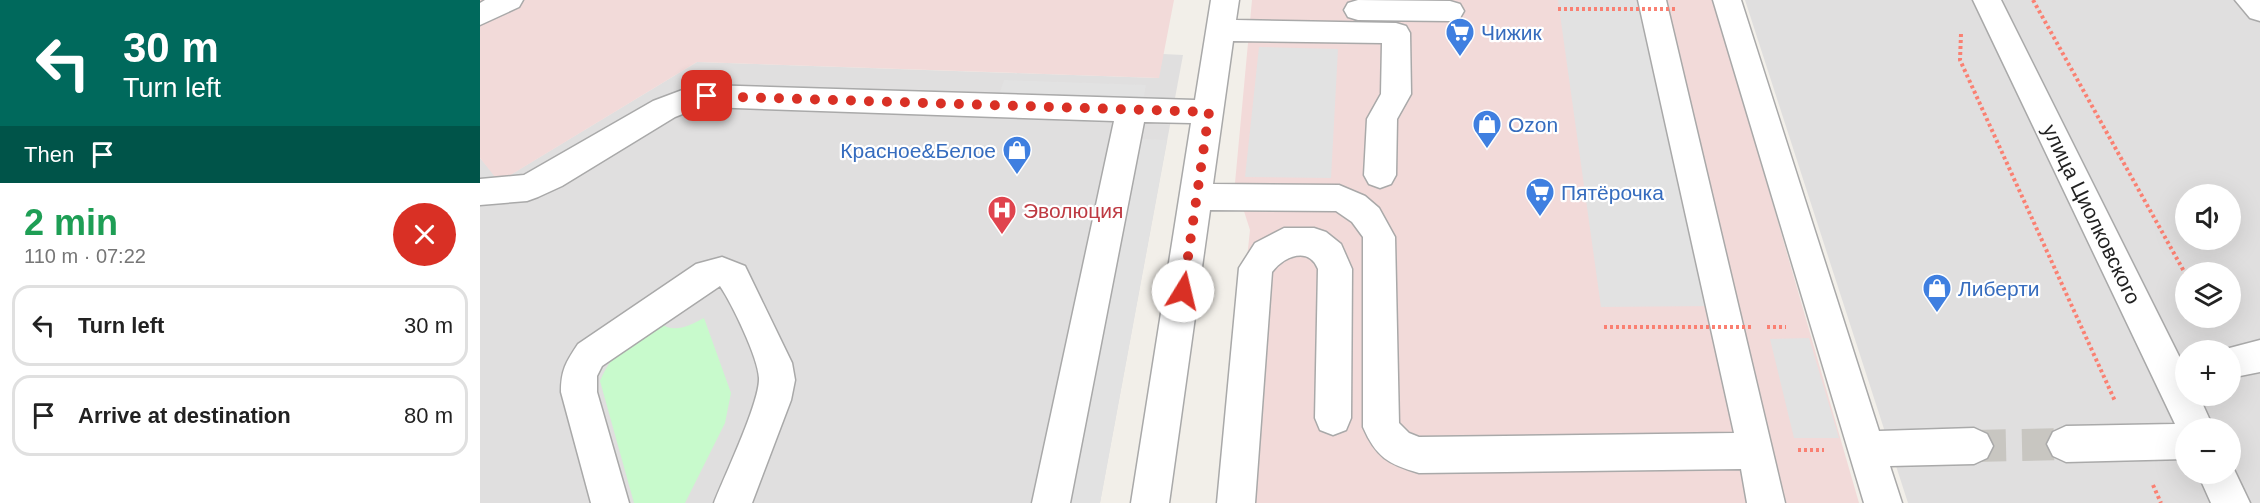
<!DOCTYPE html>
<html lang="en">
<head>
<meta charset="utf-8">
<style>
  body { margin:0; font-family:Helvetica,sans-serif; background:#f6f6f6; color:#222; height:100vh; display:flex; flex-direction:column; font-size:22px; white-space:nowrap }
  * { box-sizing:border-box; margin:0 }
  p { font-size:20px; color:#767676 }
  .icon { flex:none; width:33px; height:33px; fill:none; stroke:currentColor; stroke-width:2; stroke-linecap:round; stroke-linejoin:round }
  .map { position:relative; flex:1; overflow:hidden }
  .details { display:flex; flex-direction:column; background:#fff; width:480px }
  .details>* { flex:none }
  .hud { background:#00695c; color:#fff; overflow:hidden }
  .fabs { position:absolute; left:1695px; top:184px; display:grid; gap:12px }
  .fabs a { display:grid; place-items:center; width:66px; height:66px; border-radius:50%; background:#fff; box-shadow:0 6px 24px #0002; font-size:30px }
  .pin { position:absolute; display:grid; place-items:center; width:51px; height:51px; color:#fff; margin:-26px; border-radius:12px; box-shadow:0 3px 9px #0006 }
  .me { position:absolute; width:66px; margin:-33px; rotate:9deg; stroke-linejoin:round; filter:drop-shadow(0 0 4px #0008) }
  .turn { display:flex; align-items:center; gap:21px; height:126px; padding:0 24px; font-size:27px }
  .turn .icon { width:78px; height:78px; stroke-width:2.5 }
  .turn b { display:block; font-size:42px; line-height:51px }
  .then { display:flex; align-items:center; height:57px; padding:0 24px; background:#0003; gap:12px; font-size:22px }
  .round { display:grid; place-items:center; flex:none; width:63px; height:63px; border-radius:32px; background:#f6f6f6 }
  .head { display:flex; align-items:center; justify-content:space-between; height:102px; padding:0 24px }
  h1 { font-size:36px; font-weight:600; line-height:45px; color:#1e9e55 }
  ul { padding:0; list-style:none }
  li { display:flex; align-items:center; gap:18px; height:81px; margin:0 12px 9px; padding:0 12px; border:3px solid #e0e0e0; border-radius:18px }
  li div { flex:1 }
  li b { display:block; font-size:22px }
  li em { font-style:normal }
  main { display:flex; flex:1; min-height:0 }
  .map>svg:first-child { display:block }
  .residential { fill:#e0dfdf; fill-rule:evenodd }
  .commercial { fill:#f2dad9 }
  .park { fill:#c8facc }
  .parking { fill:#e2e2e2 }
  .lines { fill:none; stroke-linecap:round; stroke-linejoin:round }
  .minor-tunnel { stroke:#c8c6c1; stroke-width:32; stroke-dasharray:32 16; stroke-linecap:butt }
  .minor-casing { stroke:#a9a9a9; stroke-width:3 }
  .path { stroke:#fa8072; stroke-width:4; stroke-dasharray:3 3; stroke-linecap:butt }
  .minor { fill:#fff; fill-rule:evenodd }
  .path-bridge { stroke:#fa8072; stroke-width:4; stroke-dasharray:3 3; stroke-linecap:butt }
  .route { stroke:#d93025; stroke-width:10; stroke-dasharray:0 18 }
  .labels { text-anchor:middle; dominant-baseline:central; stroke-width:4.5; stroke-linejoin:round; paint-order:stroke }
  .shop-label { font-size:21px; fill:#366cbe; stroke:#fff; text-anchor:start }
  .health-label { font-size:21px; fill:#be3a42; stroke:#fff; text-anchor:start }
  .street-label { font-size:21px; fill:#222; stroke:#fff }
</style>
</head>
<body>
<main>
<section class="details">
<div class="hud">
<div class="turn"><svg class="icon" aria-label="left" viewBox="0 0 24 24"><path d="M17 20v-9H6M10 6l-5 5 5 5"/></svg><div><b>30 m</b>Turn left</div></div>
<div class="then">Then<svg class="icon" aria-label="arrive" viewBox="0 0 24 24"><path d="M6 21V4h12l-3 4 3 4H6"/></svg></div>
</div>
<div class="head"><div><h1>2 min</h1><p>110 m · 07:22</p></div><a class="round" style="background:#d93025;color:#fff"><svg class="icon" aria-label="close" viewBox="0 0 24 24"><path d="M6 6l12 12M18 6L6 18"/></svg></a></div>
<ul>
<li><svg class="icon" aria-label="left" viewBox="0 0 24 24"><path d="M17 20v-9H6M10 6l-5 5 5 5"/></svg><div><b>Turn left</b></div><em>30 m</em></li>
<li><svg class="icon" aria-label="arrive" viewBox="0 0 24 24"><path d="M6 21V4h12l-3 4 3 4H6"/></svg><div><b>Arrive at destination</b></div><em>80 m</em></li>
</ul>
</section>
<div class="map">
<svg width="1780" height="503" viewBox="0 0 1780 503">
  <rect width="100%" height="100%" fill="#f2efe9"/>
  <!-- residential -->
  <path class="residential" d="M1265,0H1780V503H1428ZM1706,195H1750V240H1706ZM1706,273H1750V318H1706ZM1706,351H1750V396H1706ZM1706,429H1750V474H1706Z
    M683,54L703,55L620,503H0V158L20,181L217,62L678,78Z"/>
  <!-- commercial -->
  <path class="commercial" d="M0,0H694L679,78L217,62L19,182L0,158Z
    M772,0H1234L1379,503H741L770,230L755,183Z"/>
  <!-- park -->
  <path class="park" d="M224,318L251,393L245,423L205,503H154L120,381C134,349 150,341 178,323C195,333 207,327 224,318Z"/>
  <!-- parking -->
  <path class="parking" d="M1078,0H1165L1233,306L1121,307Z
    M779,47L858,49L851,178L765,177Z
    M524,80L666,85L662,106L517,101Z
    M660,139L687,140L620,503H585Z
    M1329,338L1359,438H1314L1290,339Z"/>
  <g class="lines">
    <!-- minor-tunnel -->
    <path class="minor-tunnel" d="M1494,446L1586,444"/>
    <!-- minor casing -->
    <g class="minor-casing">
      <path id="minor" d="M5,0H43L39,7L0,25V3Z
        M731,0H759L756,20L916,23L926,26L930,33L931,94L917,119L916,175L911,184L900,188L889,184L884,175L887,119L901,94L902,43L753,41L733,184L859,185L885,196L899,208L915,237L919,423L929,433L939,437L1254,433L1158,0H1186L1305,503H1267L1261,469L939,473C908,464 896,457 883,427V237L872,222L856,211L730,210L689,503H651L711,123L664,122L590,503H552L634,121L227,107L210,111L195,117L82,186L58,197L47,201L0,205V179L44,175L173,101L205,89L227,85L715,100Z
        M878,0L970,1L980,4L984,11L980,18L970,21L878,20L868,17L864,10L868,3Z
        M1233,0H1261L1399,431L1494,428L1507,434L1513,446L1507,458L1494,464L1410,466L1422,503H1384Z
        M1493,0H1521L1706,370V396H1719L1734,429H1706V459L1586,462L1573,456L1567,444L1573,432L1586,426L1695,424Z
        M1755,0H1780V21L1770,18Z
        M804,228H834L846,232L861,244L872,269L871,418L866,430L853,435L840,430L835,418L838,269C829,246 804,256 792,272L775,503H737L759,268L775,243Z
        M242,257L265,266L312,363L315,380L311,400L272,503H234C244,477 280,402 279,378C278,357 252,304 240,286L122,366L117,376V392L149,503H111L81,392C81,370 86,362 98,344L216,264Z
        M1780,340V372L1750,378V351H1738Z
        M1750,461L1770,503H1731L1718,474H1750Z"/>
    </g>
    <!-- path -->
    <path class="path" d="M1553,0L1706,275
      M1481,34L1480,60L1635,401
      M1729,318L1734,328
      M1287,327H1306
      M1318,450H1344
      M1673,485L1681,503"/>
    <!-- minor -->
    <use href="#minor" class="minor"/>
    <!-- path-bridge -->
    <path class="path-bridge" d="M1078,9H1195
      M1124,327H1271"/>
  </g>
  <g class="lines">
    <!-- route -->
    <path class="route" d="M227,96L729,112L703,291"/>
  </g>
  <!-- icons -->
  <defs>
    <g id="supermarket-pin" transform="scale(1.5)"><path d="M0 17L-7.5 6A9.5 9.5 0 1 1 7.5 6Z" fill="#3f7fe0" stroke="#fff"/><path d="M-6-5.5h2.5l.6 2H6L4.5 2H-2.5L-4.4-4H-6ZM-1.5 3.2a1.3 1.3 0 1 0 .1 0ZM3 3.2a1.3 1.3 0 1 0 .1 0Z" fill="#fff"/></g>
    <g id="shop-pin" transform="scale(1.5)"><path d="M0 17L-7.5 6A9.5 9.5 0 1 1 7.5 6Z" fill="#3f7fe0" stroke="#fff"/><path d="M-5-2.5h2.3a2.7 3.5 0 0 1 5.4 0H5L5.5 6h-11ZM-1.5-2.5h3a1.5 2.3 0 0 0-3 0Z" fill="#fff"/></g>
    <g id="hospital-pin" transform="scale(1.5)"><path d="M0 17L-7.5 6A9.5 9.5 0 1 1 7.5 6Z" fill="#e0444e" stroke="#fff"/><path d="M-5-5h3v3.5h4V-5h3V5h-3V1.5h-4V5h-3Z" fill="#fff"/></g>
  </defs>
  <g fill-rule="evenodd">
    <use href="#supermarket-pin" x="980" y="32"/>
    <use href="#shop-pin" x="1007" y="124"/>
    <use href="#shop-pin" x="537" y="150"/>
    <use href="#supermarket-pin" x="1060" y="192"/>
    <use href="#hospital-pin" x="522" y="210"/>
    <use href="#shop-pin" x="1457" y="288"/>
  </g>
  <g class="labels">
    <!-- shop labels -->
    <g class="shop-label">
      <text x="1001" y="32">Чижик</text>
      <text x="1028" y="124">Ozon</text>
      <text x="516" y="150" text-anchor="end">Красное&amp;Белое</text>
      <text x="1081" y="192">Пятёрочка</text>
      <text x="1478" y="288">Либерти</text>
    </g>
    <!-- health labels -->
    <g class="health-label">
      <text x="543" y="210">Эволюция</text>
    </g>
    <!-- street labels -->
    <g class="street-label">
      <text transform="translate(1612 214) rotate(64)">улица Циолковского</text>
    </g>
  </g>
</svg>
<div class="fabs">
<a><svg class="icon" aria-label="sound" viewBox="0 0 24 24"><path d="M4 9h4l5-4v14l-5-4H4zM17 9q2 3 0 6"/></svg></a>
<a><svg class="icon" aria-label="layers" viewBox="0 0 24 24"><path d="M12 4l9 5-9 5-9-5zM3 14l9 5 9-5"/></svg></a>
<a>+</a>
<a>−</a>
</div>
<div class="pin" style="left:227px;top:96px;background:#d93025"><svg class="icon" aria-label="arrive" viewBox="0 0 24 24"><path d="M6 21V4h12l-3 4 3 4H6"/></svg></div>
<svg class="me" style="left:703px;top:291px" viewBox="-20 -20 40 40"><circle r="19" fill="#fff"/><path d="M0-13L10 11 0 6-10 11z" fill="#d93025"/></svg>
</div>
</main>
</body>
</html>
